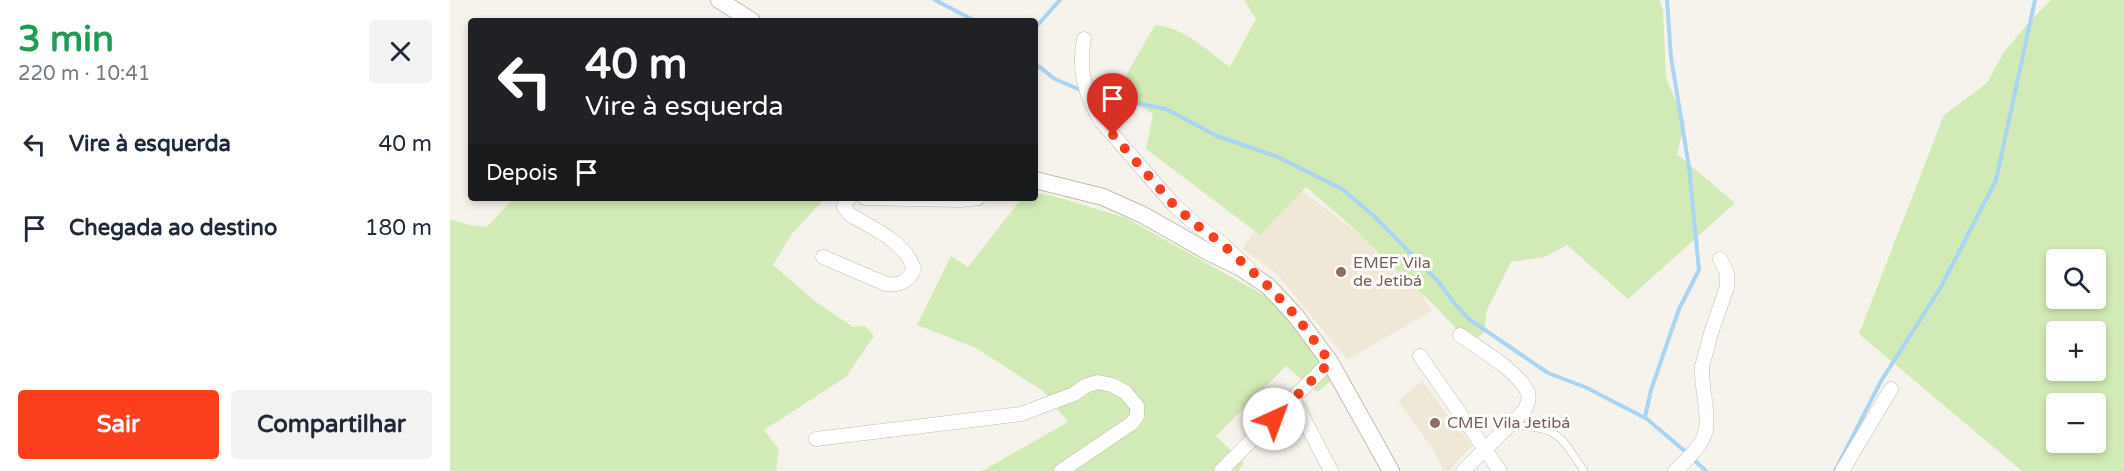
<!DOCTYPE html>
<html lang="pt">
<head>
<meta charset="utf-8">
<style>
  body { margin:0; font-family:"Varela Round",sans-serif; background:#f2f2f3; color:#1f2937; height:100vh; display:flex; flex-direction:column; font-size:22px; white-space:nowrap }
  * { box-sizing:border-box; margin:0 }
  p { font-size:20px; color:#747a83 }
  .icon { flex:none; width:33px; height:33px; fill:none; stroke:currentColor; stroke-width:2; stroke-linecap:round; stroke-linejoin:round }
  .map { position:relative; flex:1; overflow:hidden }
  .sheet { display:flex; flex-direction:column; background:#fff; width:450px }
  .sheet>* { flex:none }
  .guide { position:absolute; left:18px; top:18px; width:570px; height:183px; border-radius:6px; box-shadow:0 3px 9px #0003; background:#202124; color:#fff; overflow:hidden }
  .tools { position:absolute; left:1596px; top:249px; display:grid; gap:12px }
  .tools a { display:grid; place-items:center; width:60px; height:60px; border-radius:6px; background:#fff; box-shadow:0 3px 9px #0003; font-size:30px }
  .pin { position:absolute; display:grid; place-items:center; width:51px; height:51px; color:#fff; margin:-62px -26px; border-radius:50% 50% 50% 0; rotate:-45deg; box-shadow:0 0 6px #0007 }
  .pin .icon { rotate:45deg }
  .me { position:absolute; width:66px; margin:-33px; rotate:43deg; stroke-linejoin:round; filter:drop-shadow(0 0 4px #0008) }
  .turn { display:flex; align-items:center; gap:21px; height:126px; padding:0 18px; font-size:27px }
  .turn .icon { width:78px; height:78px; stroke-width:2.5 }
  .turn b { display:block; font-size:42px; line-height:51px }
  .then { display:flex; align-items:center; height:57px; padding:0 18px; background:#0003; gap:12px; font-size:22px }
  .round { display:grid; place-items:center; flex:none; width:63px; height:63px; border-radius:6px; background:#f2f2f3 }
  .headline { display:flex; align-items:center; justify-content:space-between; height:102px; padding:0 18px }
  h1 { font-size:36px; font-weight:800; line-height:45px; color:#1e9e55 }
  .action { display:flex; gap:12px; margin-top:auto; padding:12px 18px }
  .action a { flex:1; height:69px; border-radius:6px; background:#fc3f1d; color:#fff; font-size:24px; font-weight:800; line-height:69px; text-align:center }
  .action a+a { background:#f2f2f3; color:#1f2937 }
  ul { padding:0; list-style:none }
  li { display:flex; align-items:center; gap:18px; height:84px; padding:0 18px }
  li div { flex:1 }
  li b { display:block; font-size:22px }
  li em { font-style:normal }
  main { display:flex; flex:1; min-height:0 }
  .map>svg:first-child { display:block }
  .education { fill:#efe8d6 }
  .green { fill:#d2eab5; fill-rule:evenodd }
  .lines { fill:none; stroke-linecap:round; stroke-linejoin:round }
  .stream { stroke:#a9d4f2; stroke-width:4 }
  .service-casing { stroke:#c2bbae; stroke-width:8 }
  .minor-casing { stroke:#c2bbae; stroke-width:15 }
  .tertiary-casing { stroke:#c2bbae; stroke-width:18 }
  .service { stroke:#fff; stroke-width:7 }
  .minor { stroke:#fff; stroke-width:14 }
  .tertiary { stroke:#fff; stroke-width:16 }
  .route { stroke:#fc3f1d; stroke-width:10; stroke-dasharray:0 18 }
  .education-dot { fill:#8d6e63; stroke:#fff; stroke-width:2 }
  .labels { text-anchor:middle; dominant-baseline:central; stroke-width:6; stroke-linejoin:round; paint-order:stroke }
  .education-label { font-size:16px; fill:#785e54; stroke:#fff; text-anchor:start }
</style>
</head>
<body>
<main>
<section class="sheet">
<div class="headline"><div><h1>3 min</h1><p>220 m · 10:41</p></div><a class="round"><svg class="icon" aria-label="close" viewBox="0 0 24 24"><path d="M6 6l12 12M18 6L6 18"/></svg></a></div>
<ul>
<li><svg class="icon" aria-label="left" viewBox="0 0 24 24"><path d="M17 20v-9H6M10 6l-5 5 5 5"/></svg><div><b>Vire à esquerda</b></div><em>40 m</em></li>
<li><svg class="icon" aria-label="arrive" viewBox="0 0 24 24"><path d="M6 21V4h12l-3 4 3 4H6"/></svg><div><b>Chegada ao destino</b></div><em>180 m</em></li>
</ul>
<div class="action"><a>Sair</a><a>Compartilhar</a></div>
</section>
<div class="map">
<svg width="1674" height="471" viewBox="0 0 1674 471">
  <rect width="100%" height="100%" fill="#f6f3ec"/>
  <!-- education -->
  <path class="education" d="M842,183L957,270L982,311L897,360L827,274L792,248Z
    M972,381L1022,446L999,471H993L983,449L948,401Z"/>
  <!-- green -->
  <path class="green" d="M794,0H1210L1213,11L1216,78L1235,123L1227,154L1285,203L1178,299L1117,245L1094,257L1061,262L1036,312L1035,331L1028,338L1008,331L987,308L899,224L856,187L810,235L696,149L703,114L666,93L702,30L705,25C736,28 756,50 780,67L806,19Z
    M1601,0H1674V471H1572L1409,334L1494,115L1537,83L1554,52L1581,20ZM1606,260H1646V298H1606ZM1606,332H1646V370H1606ZM1606,404H1646V442H1606Z
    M585,193L600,195L676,218L819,298L889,375L867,392L836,366L766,436L794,463L788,471H532L618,422L593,391L526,348L467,325L501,256L518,267L572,198H585Z
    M64,198H375L341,235L323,265L366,302L403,327L415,326L424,336L396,377L314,430L329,449L326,470L328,471H0V219L19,225L37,227Z"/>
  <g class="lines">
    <!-- stream -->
    <path class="stream" d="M485,0L525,21
      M585,28L610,0
      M585,65C593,67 598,75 605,79C613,83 620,85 628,89
      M643,88L658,90L685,103L716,109L767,136L828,157L892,189L924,216L987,280L1005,304L1019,319L1098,373L1135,387L1197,419L1237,453
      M1195,417L1201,390L1229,309L1249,270L1239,167L1221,57L1217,0
      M1242,458L1256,471
      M1385,471L1431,381L1491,287L1546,180L1585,0"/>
    <!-- service casing -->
    <g class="service-casing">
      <path id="service" d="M1061,425C1109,429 1108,432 1134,471"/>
    </g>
    <!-- minor casing -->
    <g class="minor-casing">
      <path id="minor" d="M634,39C628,70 635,95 651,121L723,204L745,224L770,242L798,268
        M415,198L511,200L528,198
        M373,257L436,284C451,286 458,281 464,269C456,242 422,228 399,214L394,207L396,200L400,198
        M1010,335C1029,349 1069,371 1078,393C1080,400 1077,405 1074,411L1013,471
        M970,356L1050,471
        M880,362L843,398L881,471
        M366,439L571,414L624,394L635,386L648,382L662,385L675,392L687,406V416L682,423L611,471
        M771,471L843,398
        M1225,471C1236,460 1253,446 1256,429C1259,409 1251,388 1252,367L1261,333L1277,287V273L1270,259
        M1392,471L1441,389"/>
    </g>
    <!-- tertiary casing -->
    <g class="tertiary-casing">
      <path id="tertiary" d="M269,0L302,21
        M585,180L653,197L693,215L760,253L791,268L818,286L846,316L880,362L941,471"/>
    </g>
    <!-- service -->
    <use href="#service" class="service"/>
    <!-- minor -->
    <use href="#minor" class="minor"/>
    <!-- tertiary -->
    <use href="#tertiary" class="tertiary"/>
  </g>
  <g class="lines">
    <!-- route -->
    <path class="route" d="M663,135L723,204L745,224L770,242L818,286L846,316L880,362L824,419"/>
  </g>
  <!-- markers -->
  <g class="education-dot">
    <circle cx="891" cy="272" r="6"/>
    <circle cx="985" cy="423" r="6"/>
  </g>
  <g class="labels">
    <!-- education labels -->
    <g class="education-label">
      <text x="903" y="263">EMEF Vila<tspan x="903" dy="18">de Jetibá</tspan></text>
      <text x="997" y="423">CMEI Vila Jetibá</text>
    </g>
  </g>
</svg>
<div class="tools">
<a><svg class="icon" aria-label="search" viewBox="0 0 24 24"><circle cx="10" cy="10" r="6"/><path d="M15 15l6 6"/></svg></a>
<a>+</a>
<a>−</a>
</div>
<div class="pin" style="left:663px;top:135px;background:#d93025"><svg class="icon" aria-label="arrive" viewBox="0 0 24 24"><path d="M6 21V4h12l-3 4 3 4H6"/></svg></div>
<svg class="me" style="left:824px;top:419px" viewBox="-20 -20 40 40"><circle r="19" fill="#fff"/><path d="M0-13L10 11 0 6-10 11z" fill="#fc3f1d"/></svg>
<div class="guide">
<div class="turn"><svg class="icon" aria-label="left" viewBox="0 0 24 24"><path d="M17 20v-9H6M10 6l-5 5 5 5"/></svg><div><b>40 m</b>Vire à esquerda</div></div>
<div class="then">Depois<svg class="icon" aria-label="arrive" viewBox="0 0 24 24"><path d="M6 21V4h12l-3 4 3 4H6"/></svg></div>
</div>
</div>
</main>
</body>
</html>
